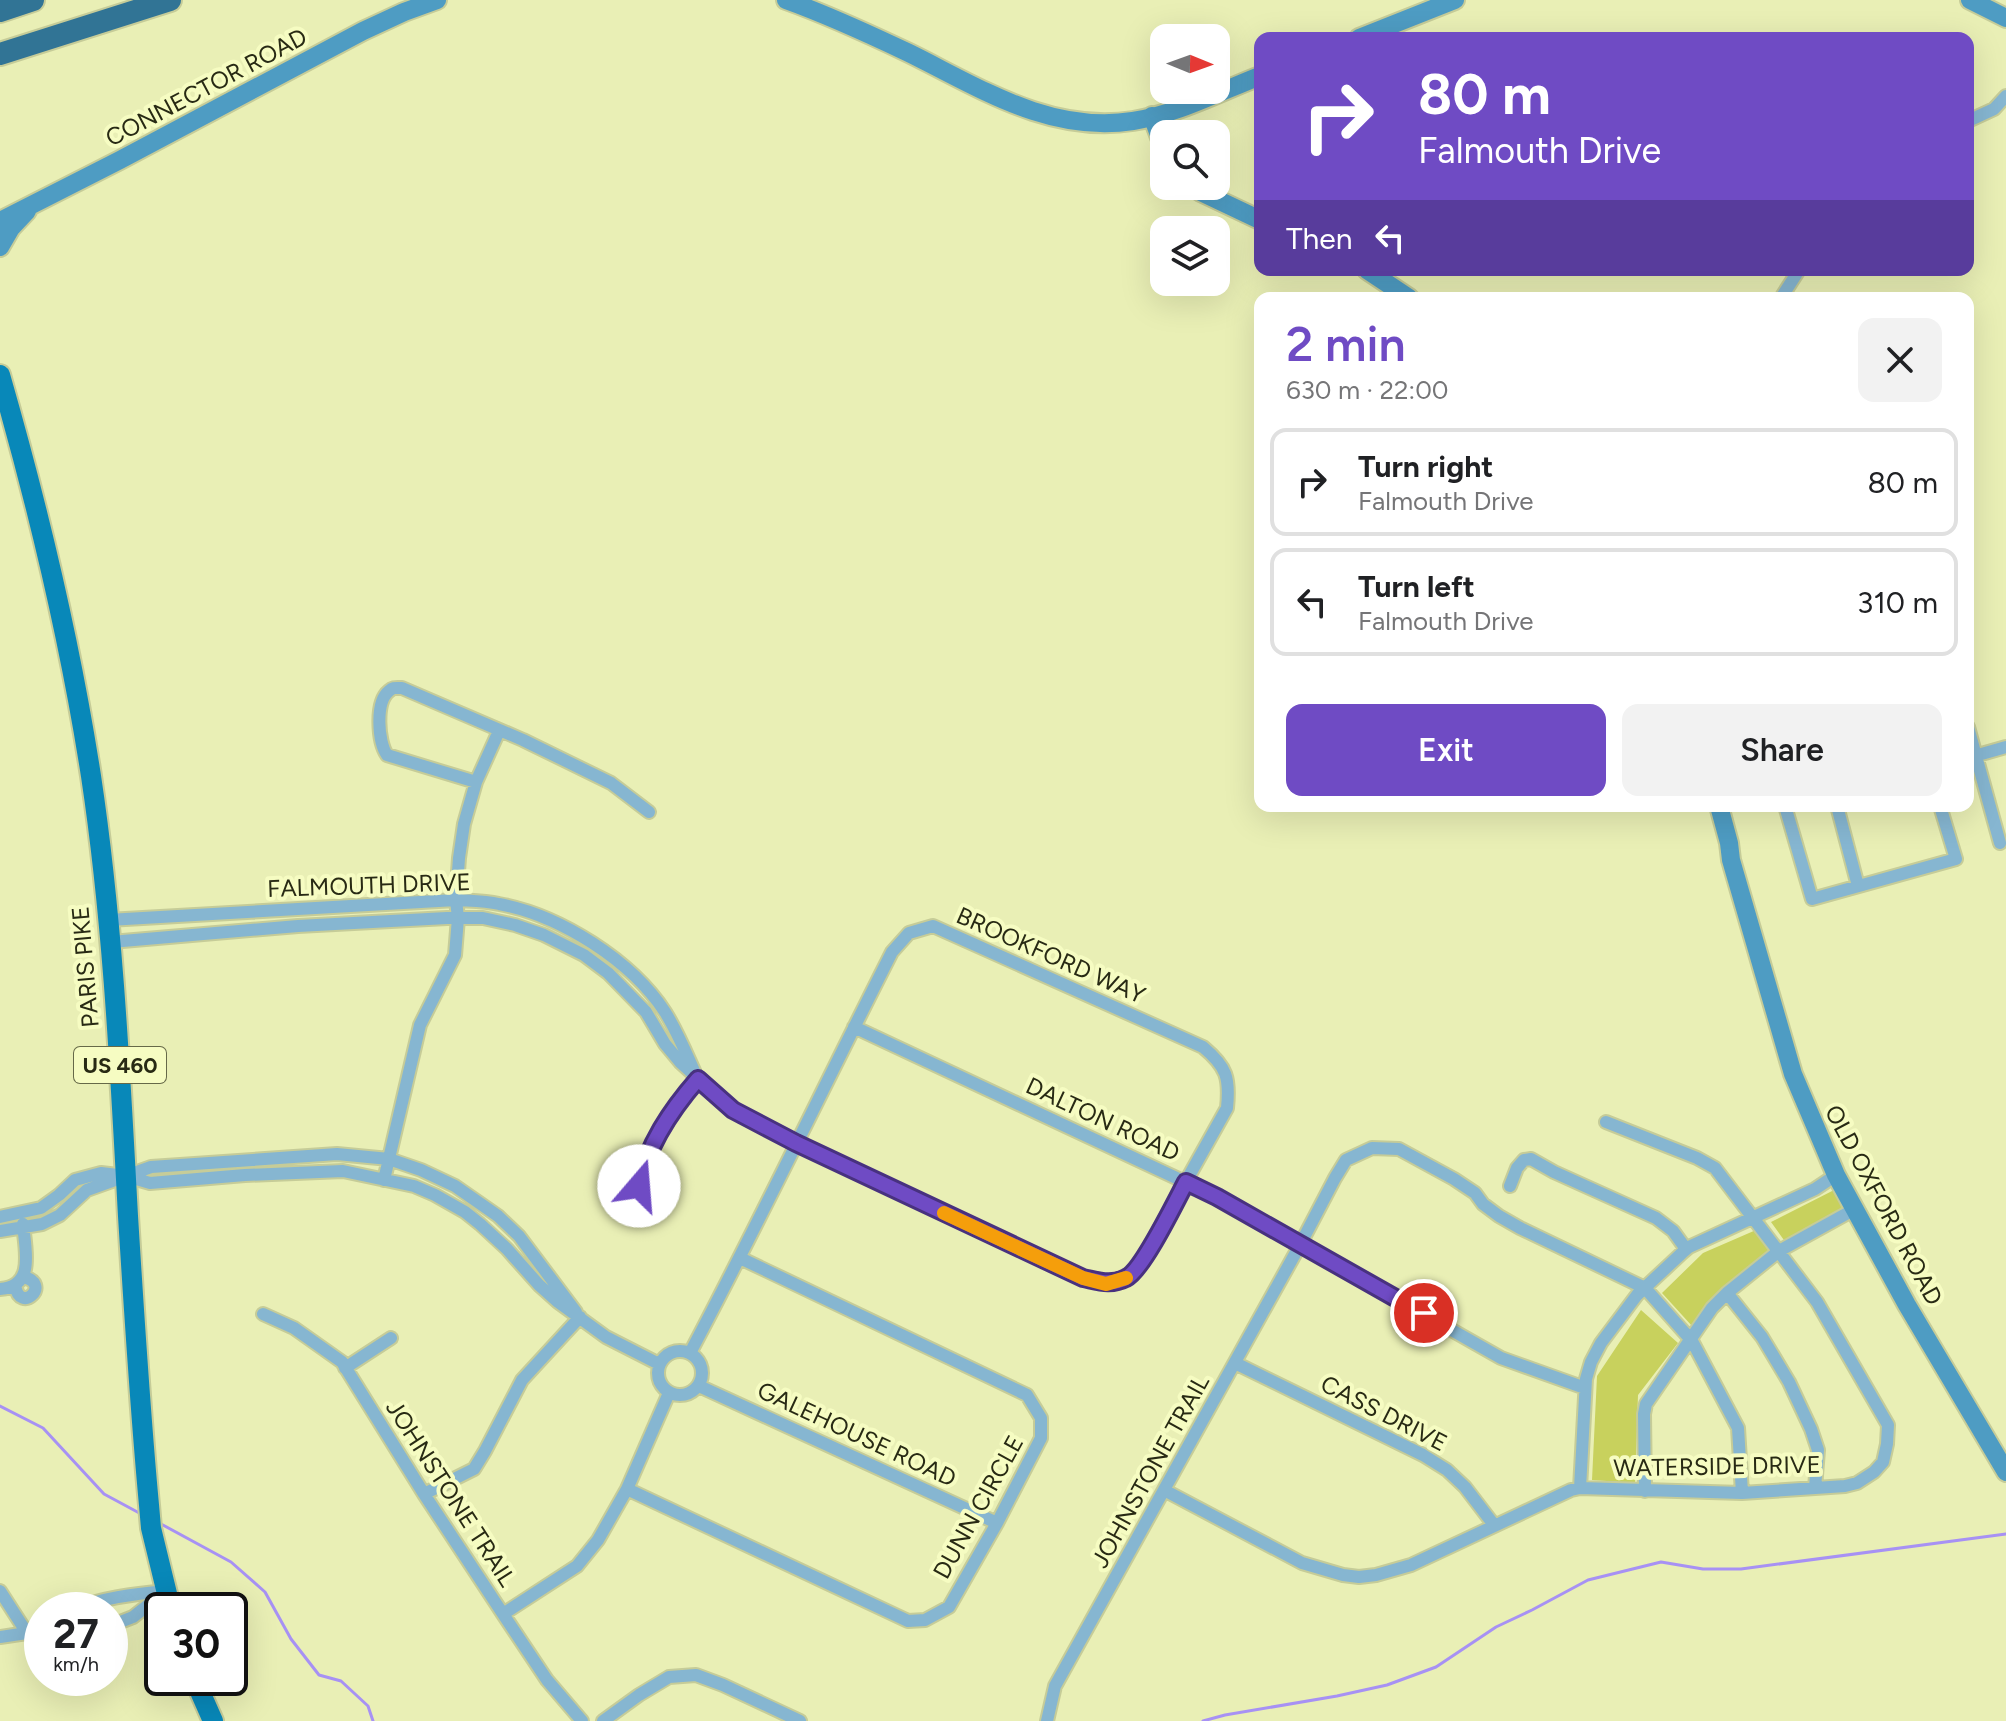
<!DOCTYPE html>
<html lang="en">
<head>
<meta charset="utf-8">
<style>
  body { margin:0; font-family:Figtree,sans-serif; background:#f2f2f2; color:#202124; height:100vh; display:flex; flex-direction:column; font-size:30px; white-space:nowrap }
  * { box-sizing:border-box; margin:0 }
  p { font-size:26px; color:#757577 }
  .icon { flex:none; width:44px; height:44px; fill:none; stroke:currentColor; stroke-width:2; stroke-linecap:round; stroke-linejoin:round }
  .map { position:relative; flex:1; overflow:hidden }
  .sheet { position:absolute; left:1254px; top:292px; width:720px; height:520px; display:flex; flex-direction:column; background:#fff; border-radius:16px; box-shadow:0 8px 32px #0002 }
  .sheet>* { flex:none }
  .guide { position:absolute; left:1254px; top:32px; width:720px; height:244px; border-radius:16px; box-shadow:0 8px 32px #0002; background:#6f4bc4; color:#fff; overflow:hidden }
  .needle { width:52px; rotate:91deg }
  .fabs { position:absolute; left:1150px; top:24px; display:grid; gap:16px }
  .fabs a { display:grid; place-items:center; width:80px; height:80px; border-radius:16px; background:#fff; box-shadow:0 8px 32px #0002; font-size:40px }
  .speed { position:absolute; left:24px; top:1592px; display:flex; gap:16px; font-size:40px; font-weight:700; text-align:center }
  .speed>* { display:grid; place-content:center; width:104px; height:104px; border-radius:50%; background:#fff; box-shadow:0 8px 32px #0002; line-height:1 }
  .speed small { font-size:20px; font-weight:400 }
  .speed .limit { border:4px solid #111; border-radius:12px; background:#fff; color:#111 }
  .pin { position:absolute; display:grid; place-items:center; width:68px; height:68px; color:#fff; margin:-34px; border:4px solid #fff; border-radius:50%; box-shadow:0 2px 8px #0007 }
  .me { position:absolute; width:88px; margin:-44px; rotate:18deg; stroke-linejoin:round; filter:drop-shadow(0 0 6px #0008) }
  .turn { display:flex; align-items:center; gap:28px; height:168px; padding:0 32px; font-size:36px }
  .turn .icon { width:104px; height:104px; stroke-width:2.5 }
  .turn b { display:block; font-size:56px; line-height:68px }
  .then { display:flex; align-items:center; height:76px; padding:0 32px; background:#0003; gap:16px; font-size:30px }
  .round { display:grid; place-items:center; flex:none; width:84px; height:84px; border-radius:16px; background:#f2f2f2 }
  .summary { display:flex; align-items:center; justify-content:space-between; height:136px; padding:0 32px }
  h1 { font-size:48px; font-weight:600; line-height:60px; color:#6f4bc4 }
  .action { display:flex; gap:16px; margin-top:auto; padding:16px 32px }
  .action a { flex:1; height:92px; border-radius:16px; background:#6f4bc4; color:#fff; font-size:32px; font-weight:600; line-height:92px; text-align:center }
  .action a+a { background:#f2f2f2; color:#202124 }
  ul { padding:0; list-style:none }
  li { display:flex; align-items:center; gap:24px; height:108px; margin:0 16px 12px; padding:0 16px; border:4px solid #e0e0e0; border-radius:16px }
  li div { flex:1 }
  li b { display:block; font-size:30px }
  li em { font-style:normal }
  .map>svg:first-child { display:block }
  .green { fill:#c8d15d }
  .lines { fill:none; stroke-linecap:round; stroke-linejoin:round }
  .stream { stroke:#a791f4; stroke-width:3 }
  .street-casing { stroke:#c6cc98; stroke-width:16 }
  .secondary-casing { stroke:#c6cc98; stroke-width:22 }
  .primary-casing { stroke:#c6cc98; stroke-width:24 }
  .highway-casing { stroke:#c6cc98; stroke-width:26 }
  .street { stroke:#86b6d1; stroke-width:12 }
  .secondary { stroke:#4e9cc3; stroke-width:18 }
  .primary { stroke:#0888b9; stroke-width:20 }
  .highway { stroke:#317495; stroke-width:22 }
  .route-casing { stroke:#48317f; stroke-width:20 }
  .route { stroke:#6f4bc4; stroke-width:14 }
  .slow { stroke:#f59e0b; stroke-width:14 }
  .labels { text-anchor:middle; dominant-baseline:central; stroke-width:8; stroke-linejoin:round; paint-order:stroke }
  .shield { fill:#f6fcc2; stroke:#666948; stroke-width:2 }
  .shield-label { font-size:22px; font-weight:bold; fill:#282a14 }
  .street-label { font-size:24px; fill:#282a14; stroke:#f6fcc2 }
</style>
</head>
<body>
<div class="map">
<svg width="2006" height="1721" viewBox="0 0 2006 1721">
  <rect width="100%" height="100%" fill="#e9efb5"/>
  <!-- green -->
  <path class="green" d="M1838,1188L1849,1207L1786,1243L1771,1222Z
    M1756,1230L1773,1250L1692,1326L1662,1293L1703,1253Z
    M1641,1310L1678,1343L1638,1395L1635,1483L1592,1480L1597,1376Z"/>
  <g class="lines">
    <!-- stream -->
    <path class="stream" d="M0,1406L43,1428L104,1494L143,1515
      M161,1524L231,1562L265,1592L291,1639L319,1675L341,1681L368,1706L373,1721
      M1203,1721L1225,1715L1337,1696L1387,1685L1436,1667L1496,1627L1532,1610L1588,1580L1661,1562L1703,1569H1741L2006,1534"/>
    <!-- street casing -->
    <g class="street-casing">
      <path id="street" d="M1968,121L1994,109L2006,96
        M1781,298L1799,270
        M1968,727L2000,843
        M1971,757L2006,747
        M476,782L387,755C378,742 375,702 389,691C393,687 396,688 402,688L523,740L611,783L649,812
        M1785,806L1812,899L1956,859L1940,806
        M1837,806L1858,886
        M108,920L456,900C471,901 485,901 499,904C560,915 632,961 665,1012C677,1031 686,1053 695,1073
        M111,942L298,926L447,918H483L515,925L544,935L584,955L608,973L646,1012L665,1044L680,1062L733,1110L796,1143L1083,1278L1106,1284L1128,1278L1142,1260L1227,1108C1230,1078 1227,1067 1203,1047L933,926L909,933L892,952C824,1086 760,1221 690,1353
        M854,1027L1217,1197L1501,1358L1585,1388
        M384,1180L420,1025L455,955L458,918L456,900L459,858L464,824L476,782L499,731
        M1510,1186L1517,1168L1524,1160L1531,1159L1554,1172L1656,1218L1673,1231L1686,1249
        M635,1207C638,1193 639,1177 644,1164C655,1132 676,1103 698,1079
        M0,1217L41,1208L59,1195L75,1180L101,1173L126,1176L150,1183L245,1175L343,1171L414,1186L435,1195L465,1212L480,1224L507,1249L539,1285L558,1302L606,1337L659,1364
        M0,1231L42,1224L60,1215L87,1190L151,1167L337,1154L389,1159L421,1170L455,1186L498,1216L519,1236L576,1312
        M15,1285C20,1316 53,1283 23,1277
        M0,1289C36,1287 25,1248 23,1224
        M1727,1293L1762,1337L1789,1382L1811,1429L1818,1450L1815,1488
        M263,1314L294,1328L342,1362L424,1494L503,1614L547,1680L582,1721
        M658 1373a22 22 0 1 1 44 0a22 22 0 1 1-44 0Z
        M1235,1363L1423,1455L1447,1470L1465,1487L1494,1525
        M345,1368L391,1338
        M699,1386L997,1523
        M1580,1488L1586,1379L1591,1362L1601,1343L1637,1295L1682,1253L1689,1247L1815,1189L1836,1175
        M627,1489L908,1621L925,1620L949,1607L997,1523L1041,1438V1418L1027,1395L740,1258
        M1164,1490L1302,1563L1343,1575L1359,1577L1376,1575L1411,1565L1571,1490L1580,1488L1742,1493L1845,1486L1857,1483L1874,1472L1883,1462L1887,1444L1888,1425L1817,1302L1715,1168L1697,1158L1606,1122
        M1645,1491L1644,1414L1646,1404L1712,1308L1727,1293L1779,1251L1855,1209
        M424,1494L474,1469L485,1451L522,1380L580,1317
        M0,1591L27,1633
        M71,1610C102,1598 133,1594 166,1591
        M503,1614L577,1566L598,1540L627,1489L669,1393
        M110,1626L133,1617L166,1591
        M0,1637L27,1633L42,1625
        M603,1721L639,1695L669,1677L696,1675L723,1685L800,1721
        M1047,1721L1055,1686L1300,1245L1335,1178L1346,1160L1372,1148L1399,1149L1454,1179L1475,1193L1483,1204L1499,1216L1520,1228L1645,1288L1692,1341L1738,1428L1742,1493"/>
    </g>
    <!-- secondary casing -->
    <g class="secondary-casing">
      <path id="secondary" d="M786,0C828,15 869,34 909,53C980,88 1050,134 1133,121C1177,114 1219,92 1260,76
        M1970,0L2006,18
        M1359,38L1455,0
        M1152,116L1164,148
        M1192,186L1201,192L1260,220
        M0,221L120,160L363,31L404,12L437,0
        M0,247L11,228L27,211
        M1367,270L1409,298
        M1719,806L1729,843L1731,860L1793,1074L1836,1175L1907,1305L2006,1472"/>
    </g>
    <!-- primary casing -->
    <g class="primary-casing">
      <path id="primary" d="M0,375C38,507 70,641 91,776C113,922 120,1069 128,1216C134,1313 140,1409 149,1505L151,1528L171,1610
        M194,1678L213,1721"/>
    </g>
    <!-- highway casing -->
    <g class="highway-casing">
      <path id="highway" d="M0,11L33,0
        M0,54L170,0"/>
    </g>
    <!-- street -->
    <use href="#street" class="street"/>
    <!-- secondary -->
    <use href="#secondary" class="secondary"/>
    <!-- primary -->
    <use href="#primary" class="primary"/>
    <!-- highway -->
    <use href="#highway" class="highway"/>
  </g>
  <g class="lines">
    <!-- route casing -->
    <g class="route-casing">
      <path id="route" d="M639,1186C647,1145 671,1110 698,1079L733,1110L796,1143L1083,1278C1098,1281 1111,1286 1126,1278C1142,1271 1176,1201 1186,1182L1217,1197L1406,1304L1424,1313"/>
    </g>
    <!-- route -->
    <use href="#route" class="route"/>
    <!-- slow -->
    <path class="slow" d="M944,1213L1083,1278L1106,1284L1126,1278"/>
  </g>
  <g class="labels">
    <!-- shield labels -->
    <rect class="shield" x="74" y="1047" width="92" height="36" rx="6"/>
    <g class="shield-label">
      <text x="120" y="1065">US 460</text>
    </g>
    <!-- street labels -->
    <g class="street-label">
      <text transform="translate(206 87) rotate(-28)">CONNECTOR ROAD</text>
      <text transform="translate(369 885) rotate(-2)">FALMOUTH DRIVE</text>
      <text transform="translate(1051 955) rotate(24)">BROOKFORD WAY</text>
      <text transform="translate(85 967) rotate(-95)">PARIS PIKE</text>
      <text transform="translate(1103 1119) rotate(25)">DALTON ROAD</text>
      <text transform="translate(1884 1205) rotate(62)">OLD OXFORD ROAD</text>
      <text transform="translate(1384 1413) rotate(27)">CASS DRIVE</text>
      <text transform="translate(857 1434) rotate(25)">GALEHOUSE ROAD</text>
      <text transform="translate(1717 1466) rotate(-1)">WATERSIDE DRIVE</text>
      <text transform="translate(1150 1471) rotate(-61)">JOHNSTONE TRAIL</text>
      <text transform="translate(451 1493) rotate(57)">JOHNSTONE TRAIL</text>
      <text transform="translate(978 1507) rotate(-61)">DUNN CIRCLE</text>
    </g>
  </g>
</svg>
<div class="fabs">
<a><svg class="needle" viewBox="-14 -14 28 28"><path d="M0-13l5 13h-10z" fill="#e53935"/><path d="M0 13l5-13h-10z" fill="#757577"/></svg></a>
<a><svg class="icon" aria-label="search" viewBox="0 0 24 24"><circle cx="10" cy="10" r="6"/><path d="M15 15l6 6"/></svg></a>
<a><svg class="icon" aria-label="layers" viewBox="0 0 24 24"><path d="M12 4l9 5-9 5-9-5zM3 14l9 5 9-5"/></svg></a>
</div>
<div class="speed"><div>27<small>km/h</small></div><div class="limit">30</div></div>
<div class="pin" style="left:1424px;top:1313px;background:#d93025"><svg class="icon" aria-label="arrive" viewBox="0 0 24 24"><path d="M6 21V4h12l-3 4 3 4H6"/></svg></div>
<svg class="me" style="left:639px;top:1186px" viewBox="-20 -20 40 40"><circle r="19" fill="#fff"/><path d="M0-13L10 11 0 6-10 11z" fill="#6f4bc4"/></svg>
<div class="guide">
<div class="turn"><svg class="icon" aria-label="right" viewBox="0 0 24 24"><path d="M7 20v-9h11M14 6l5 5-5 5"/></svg><div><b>80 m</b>Falmouth Drive</div></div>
<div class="then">Then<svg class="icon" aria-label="left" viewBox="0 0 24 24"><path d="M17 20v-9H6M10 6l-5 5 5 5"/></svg></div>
</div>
<section class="sheet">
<div class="summary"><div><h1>2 min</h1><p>630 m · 22:00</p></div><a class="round"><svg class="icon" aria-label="close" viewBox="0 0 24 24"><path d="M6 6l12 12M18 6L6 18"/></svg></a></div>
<ul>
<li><svg class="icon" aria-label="right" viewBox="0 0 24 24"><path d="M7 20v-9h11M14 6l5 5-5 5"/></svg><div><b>Turn right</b><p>Falmouth Drive</p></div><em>80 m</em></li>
<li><svg class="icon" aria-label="left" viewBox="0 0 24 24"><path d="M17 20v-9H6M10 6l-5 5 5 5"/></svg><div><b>Turn left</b><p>Falmouth Drive</p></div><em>310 m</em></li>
</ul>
<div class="action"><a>Exit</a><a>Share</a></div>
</section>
</div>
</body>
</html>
